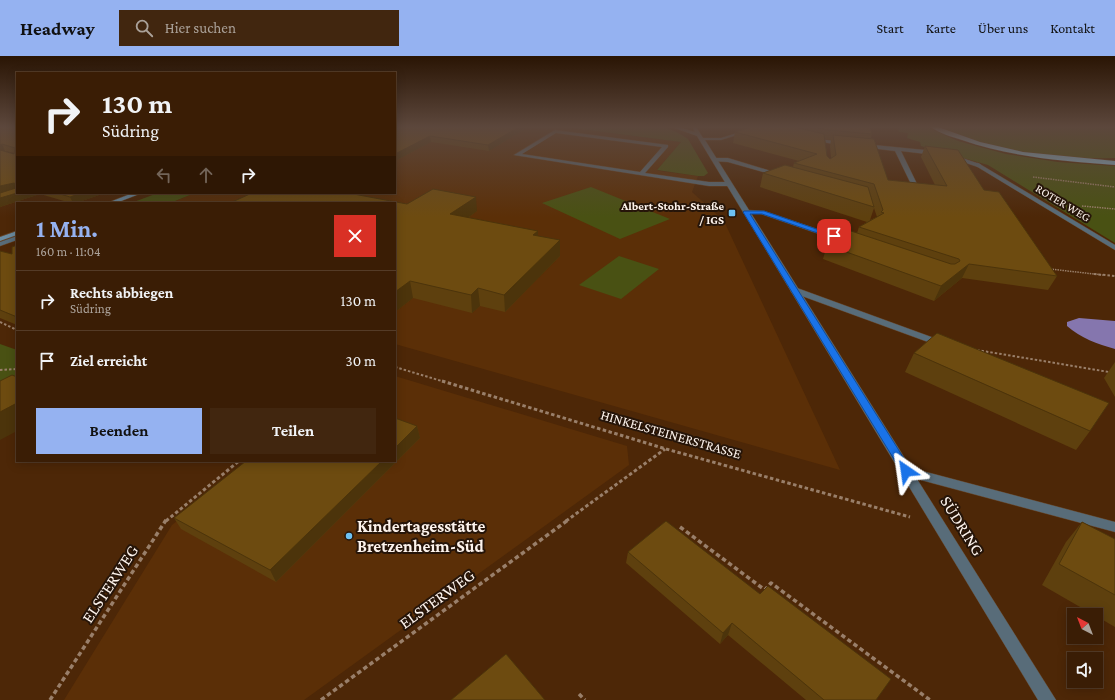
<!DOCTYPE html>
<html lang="de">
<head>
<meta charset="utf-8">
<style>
  body { margin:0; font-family:"Crimson Pro",serif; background:#41260f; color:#f1f3f6; height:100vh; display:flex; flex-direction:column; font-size:15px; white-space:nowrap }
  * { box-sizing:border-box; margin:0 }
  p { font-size:13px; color:#aba29a }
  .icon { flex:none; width:22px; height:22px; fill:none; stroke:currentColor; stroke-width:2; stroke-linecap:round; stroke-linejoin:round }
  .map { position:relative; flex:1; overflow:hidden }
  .details { position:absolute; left:16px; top:146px; width:380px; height:260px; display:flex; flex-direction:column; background:#3a1d05; border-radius:0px; box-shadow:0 2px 10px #0003,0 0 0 1px #543b27 }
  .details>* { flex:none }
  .top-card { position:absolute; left:16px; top:16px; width:380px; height:122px; border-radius:0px; box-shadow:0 2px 10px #0003,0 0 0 1px #543b27; background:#3a1d05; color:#f1f3f6; overflow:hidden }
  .needle { width:26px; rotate:318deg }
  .buttons { position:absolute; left:1067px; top:552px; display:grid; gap:8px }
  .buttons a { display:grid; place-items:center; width:36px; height:36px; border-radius:0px; background:#3a1d05; box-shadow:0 2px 10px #0003,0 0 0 1px #543b27; font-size:20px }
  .pin { position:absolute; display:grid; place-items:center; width:34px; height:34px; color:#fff; margin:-17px; border-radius:8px; box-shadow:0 2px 6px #0006 }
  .me { position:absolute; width:44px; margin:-22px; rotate:328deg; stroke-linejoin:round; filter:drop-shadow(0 0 3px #0008) }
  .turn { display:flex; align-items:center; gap:14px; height:84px; padding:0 20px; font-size:18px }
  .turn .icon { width:52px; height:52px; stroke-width:2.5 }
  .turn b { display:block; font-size:28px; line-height:34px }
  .lanes { display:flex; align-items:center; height:38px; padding:0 20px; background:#0003; justify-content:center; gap:20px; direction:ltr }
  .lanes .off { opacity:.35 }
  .round { display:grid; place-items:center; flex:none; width:42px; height:42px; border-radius:0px; background:#41260f }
  .overview { display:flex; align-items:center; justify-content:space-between; height:68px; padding:0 20px }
  h1 { font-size:24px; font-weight:700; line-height:30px; color:#95b2f1 }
  .cta { display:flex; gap:8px; margin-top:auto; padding:8px 20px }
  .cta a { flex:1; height:46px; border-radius:0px; background:#95b2f1; color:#111; font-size:16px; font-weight:700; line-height:46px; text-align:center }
  .cta a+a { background:#41260f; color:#f1f3f6 }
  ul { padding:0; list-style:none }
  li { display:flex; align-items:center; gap:12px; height:60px; padding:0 20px; border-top:1px solid #543b27 }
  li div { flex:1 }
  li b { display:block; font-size:15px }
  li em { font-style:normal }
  header { display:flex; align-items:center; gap:24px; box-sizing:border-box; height:56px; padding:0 20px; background:#95b2f1; color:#111 }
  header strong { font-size:19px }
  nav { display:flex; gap:22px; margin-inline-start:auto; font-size:14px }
  .search { width:280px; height:36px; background:#41260f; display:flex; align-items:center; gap:10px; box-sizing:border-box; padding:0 14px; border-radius:0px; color:#aba29a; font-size:15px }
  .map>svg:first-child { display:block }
  .built { fill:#5b2f07 }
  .green { fill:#495113 }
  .water { fill:#8576ae }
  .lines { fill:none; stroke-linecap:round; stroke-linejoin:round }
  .lane-casing { stroke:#664427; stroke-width:1 }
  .street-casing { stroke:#664427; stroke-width:1 }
  .secondary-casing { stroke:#664427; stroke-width:1 }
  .highway-casing { stroke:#664427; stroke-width:1 }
  .path-far3 { stroke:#997f6a; stroke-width:1.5; stroke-dasharray:1.5 1; stroke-linecap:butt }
  .path-far2 { stroke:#997f6a; stroke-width:2; stroke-dasharray:2.5 2; stroke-linecap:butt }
  .path-far1 { stroke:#997f6a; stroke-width:3; stroke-dasharray:3.5 2.5; stroke-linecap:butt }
  .path { stroke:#997f6a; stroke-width:3.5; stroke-dasharray:4.5 3; stroke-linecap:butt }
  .lane { fill:#586c79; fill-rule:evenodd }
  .street { fill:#586c79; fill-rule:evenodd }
  .secondary { fill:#6b8ca1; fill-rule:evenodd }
  .highway { fill:#87bbdb; fill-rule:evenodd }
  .wall { fill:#5e400e; fill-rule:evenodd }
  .shaded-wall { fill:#4c340b }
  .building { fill:#6d4b10; stroke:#4c340b }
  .route { fill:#1a73e8; stroke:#114b97 }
  .poi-dot { fill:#6ec2f3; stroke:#261509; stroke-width:1.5 }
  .labels { text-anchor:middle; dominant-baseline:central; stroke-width:4; stroke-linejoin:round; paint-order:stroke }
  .far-street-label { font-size:12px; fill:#fdf3ec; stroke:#261509 }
  .far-poi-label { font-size:12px; font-weight:bold; fill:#fdf3ec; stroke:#261509; text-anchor:end }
  .street-label { font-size:14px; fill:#fdf3ec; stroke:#261509 }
  .near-poi-label { font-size:17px; font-weight:bold; fill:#fdf3ec; stroke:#261509; text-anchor:start }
  .near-street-label { font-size:17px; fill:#fdf3ec; stroke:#261509 }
</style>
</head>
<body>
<header>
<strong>Headway</strong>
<div class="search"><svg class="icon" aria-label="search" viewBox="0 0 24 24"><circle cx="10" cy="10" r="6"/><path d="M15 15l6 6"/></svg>Hier suchen</div>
<nav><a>Start</a><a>Karte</a><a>Über uns</a><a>Kontakt</a></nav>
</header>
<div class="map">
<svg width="1115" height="644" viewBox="0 0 1115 644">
  <rect width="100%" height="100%" fill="#4d2707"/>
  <!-- built -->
  <path class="built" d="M395,71H565L681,86L657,114L660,115L698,120L692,136L724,165L840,414L395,288V147H170L195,137H395Z
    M395,320L627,390L629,409L304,644H64L172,469L252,405H395Z"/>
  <!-- green -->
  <path class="green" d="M565,71H662C671,73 680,77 688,83L708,117L704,120H698L657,114L681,86Z
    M898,71H927L958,85L1006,98L1058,106L1115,110V187L988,109L921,90L920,86L907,82L908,77L899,76Z
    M942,71H1112L1115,73V102C1062,104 989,96 942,71Z
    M591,131L670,163L620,183L542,147Z
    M158,137H195L170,147H131Z
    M619,200L659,213L621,243L579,229Z
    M0,288L17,294V334L0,338Z"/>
  <!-- water -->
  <path class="water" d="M1079,262L1115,265V293C1097,288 1081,282 1067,270V266Z"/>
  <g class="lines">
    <!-- lane casing -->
    <g class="lane-casing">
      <path id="lane" d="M555,74L668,89V91L645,117L709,126H729L732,128L729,130H709L514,99ZM556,77L662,91L640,116L522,98Z
        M715,102H728L784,119L781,121L728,106L713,105L712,104Z
        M978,107L1115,189V194L976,110L975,109Z
        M746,154L764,155L855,186L854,188H848L761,158L744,157V155Z
        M17,180V184L0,190V186Z
        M791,232H797L945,286L947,288L945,290H939L791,236Z"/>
    </g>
    <!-- street casing -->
    <g class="street-casing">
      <path id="street" d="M672,71H678L695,76L692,71H696L703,82H721L756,71H762L721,84H705L911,412L1115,466V476L917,423L1056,644H1038L697,80Z
        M810,82L844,86L847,88L844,90L812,84Z
        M864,88L935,95L938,97L935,99L901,95L917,128L914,130L911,128L895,95L862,91V89Z
        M953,99L980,108L981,109L978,111L951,102L950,101Z"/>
    </g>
    <!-- secondary casing -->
    <g class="secondary-casing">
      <path id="secondary" d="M133,137H142L116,147H107Z
        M17,175V179L0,185V181Z"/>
    </g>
    <!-- highway casing -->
    <g class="highway-casing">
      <path id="highway" d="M931,71H938L980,86L1023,96L1115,105V109C1063,105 1011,101 962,84C952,81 939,77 931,71Z"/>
    </g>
    <!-- path-far3 -->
    <path class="path-far3" d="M1033,121L1115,131
      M1082,150L1115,153
      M1050,213L1103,219"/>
    <!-- path-far2 -->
    <path class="path-far2" d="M1094,218L1115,220
      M0,266L17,274
      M977,294L1115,317
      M395,311L445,326
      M0,314L17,313"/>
    <!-- path-far1 -->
    <path class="path-far1" d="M442,325L666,393L910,461
      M166,465L239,405
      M566,465L665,393"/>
    <!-- path -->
    <path class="path" d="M680,471L765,534L771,527L930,644
      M579,638L585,644
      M50,644L166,464
      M321,644L568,464"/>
    <!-- lane -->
    <use href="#lane" class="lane"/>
    <!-- street -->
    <use href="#street" class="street"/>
    <!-- secondary -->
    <use href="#secondary" class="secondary"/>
    <!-- highway -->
    <use href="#highway" class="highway"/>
  </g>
  <!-- wall -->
  <path class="wall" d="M0,71H17V137H105L76,147H71L40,138L0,151ZM4,95H5L14,97V98Z
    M395,71H528L489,95L431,86L395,105Z
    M751,71H870L872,78L871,82L888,124L935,129L921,101L925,90L984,134L1057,220L1048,234L962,222L934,245L823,203L827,189L857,177L859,171L867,166L760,131L763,117L793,111L794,107L799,105L733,87L735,76ZM825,83L831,84L830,90L831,102L830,103L827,100ZM874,152L877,161L870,164Z
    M407,148L477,155L468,162L538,180L560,184V200L505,256L480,250L472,257L413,242L395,256Z
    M17,189V269L0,262V195L12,198Z
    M914,297L1090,375L1076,394L905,316Z
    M1115,306V341L1104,322Z
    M417,370L420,382L276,526L181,473L174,462Z
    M1082,466L1115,483V571L1096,560V559H1094L1042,529L1066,486Z
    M628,496L876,644H806L728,579L720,588L626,507Z"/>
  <!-- shaded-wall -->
  <path class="shaded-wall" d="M519,71H528L489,95L488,89Z
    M430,80L431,86L395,105V98Z
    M2,88L5,95L1,97H0V89Z
    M14,127L17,132L0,138V130Z
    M17,137H40V138L0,151V142Z
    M81,137H105L76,147H73L70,141Z
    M476,141L477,155L452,174L450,158Z
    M538,175V190L533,179Z
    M560,184V200L505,256L504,239Z
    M969,208L962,222L934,245L941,230Z
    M410,225L413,242L395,256V236Z
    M478,232L480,250L472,257L471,239Z
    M17,347V375L0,384V356Z
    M417,370L420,382L276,526L270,514L382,405H395V392Z
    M732,567L728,579L720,588L723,577Z"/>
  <!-- building -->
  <path class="building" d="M0,71H17V129L14,127L0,130V94L14,98L15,92L2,88L0,89Z
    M395,71H519L488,89L430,80L395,98Z
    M751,71H795L824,78L827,100L830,103L836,99L833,79L874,83L888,124L947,130L925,90L958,94L984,134L999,136L1057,220L969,208L941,230L827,189L851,175L951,208H955L960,205L959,203L859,171L884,157L881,156L883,154L874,128L794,107L817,98L735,76Z
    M815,71H870L872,78L828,74Z
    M785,109L868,131L874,151L763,117Z
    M17,131V137L0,142V137L16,132Z
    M433,133L476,141L450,158L538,175L533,179L560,184L504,239L478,232L471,239L410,225L395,236V147H230L252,137H348L407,148Z
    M57,137H81L70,141Z
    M17,189V211L16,212H17V261L0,254V195L12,198V191Z
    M937,277L1109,347L1090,375L914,297Z
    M12,319L17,321V347L0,356V325Z
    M395,362L417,370L395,392Z
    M246,405H382L270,514L174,462Z
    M666,465L760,538L768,530L891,623L876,644H824L732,567L723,577L628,496Z
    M1082,466L1115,483V539L1059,508Z
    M506,598L545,644H451Z"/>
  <!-- sky -->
  <linearGradient id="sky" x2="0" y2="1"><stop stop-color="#2a1504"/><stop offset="0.44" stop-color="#5c473c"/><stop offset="1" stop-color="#5c473c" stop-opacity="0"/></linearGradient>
  <rect width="1115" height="161" fill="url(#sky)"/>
  <!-- route -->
  <path class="route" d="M744,155H764L837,180L832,182L762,158H750L910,412L912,415L910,418H903L743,156Z"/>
  <!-- markers -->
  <g class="poi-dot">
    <rect x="728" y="153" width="8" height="8" rx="2"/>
    <circle cx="349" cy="480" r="4"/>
  </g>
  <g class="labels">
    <!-- far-street labels -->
    <g class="far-street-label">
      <text transform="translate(1063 147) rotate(31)">ROTER WEG</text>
    </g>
    <!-- far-poi labels -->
    <g class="far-poi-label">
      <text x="724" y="150">Albert-Stohr-Straße<tspan x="724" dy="14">/ IGS</tspan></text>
    </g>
    <!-- street labels -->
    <g class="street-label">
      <text transform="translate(671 378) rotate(16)">HINKELSTEINERSTRASSE</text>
    </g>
    <!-- near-poi labels -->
    <g class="near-poi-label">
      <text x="357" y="470">Kindertagesstätte<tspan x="357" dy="20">Bretzenheim-Süd</tspan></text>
    </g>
    <!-- near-street labels -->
    <g class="near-street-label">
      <text transform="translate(962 470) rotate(58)">SÜDRING</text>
      <text transform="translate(110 528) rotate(-57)">ELSTERWEG</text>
      <text transform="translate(437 543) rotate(-36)">ELSTERWEG</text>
    </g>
  </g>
</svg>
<div class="buttons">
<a><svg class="needle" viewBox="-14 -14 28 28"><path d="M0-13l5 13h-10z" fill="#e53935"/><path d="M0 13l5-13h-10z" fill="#aba29a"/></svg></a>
<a><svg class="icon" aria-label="sound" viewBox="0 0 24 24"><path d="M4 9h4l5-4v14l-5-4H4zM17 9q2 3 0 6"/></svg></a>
</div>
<div class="pin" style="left:834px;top:180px;background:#d93025"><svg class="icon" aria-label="arrive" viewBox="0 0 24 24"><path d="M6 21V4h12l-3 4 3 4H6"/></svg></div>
<svg class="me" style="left:906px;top:415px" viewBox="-20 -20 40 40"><path d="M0-17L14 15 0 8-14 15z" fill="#1a73e8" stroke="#fff" stroke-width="4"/></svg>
<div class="top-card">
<div class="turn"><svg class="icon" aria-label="right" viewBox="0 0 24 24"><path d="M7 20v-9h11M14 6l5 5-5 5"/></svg><div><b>130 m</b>Südring</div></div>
<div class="lanes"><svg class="icon off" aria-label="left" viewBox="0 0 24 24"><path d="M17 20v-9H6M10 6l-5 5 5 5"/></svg><svg class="icon off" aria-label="ahead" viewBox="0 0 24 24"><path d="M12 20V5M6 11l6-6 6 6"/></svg><svg class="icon" aria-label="right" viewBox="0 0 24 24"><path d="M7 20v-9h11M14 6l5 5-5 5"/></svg></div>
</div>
<section class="details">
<div class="overview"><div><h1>1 Min.</h1><p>160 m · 11:04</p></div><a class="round" style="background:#d93025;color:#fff"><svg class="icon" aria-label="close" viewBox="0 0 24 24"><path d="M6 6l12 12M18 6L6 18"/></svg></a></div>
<ul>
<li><svg class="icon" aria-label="right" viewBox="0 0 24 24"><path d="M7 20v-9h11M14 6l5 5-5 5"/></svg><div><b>Rechts abbiegen</b><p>Südring</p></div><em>130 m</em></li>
<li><svg class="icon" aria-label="arrive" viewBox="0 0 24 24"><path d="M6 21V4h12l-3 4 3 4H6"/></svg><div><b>Ziel erreicht</b></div><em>30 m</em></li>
</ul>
<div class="cta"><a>Beenden</a><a>Teilen</a></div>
</section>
</div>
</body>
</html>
